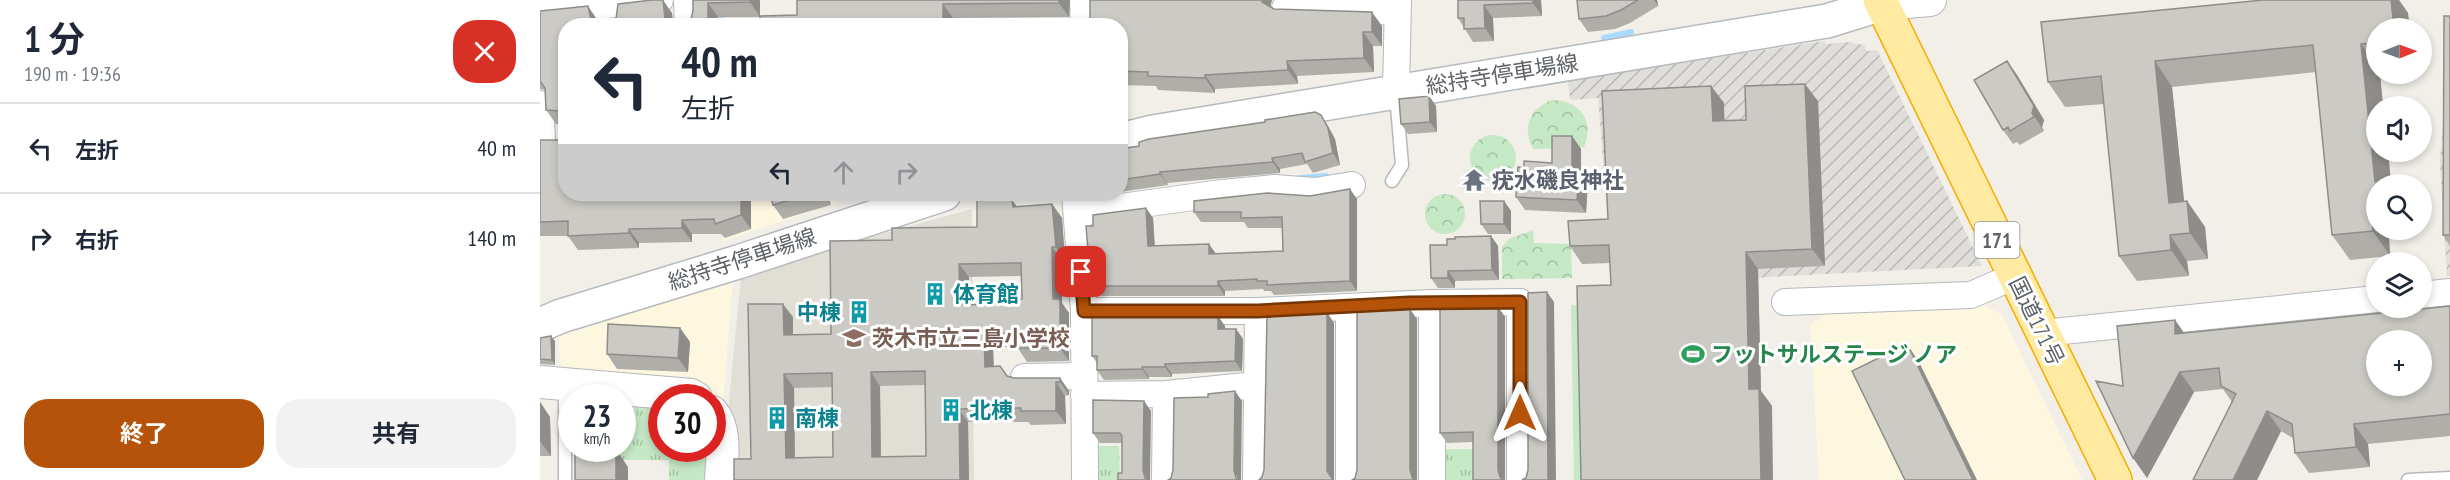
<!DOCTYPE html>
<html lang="ja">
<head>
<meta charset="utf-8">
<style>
  body { margin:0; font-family:"PT Sans Narrow","Noto Sans JP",sans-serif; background:#f2f2f3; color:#1f2937; height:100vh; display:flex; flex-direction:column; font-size:22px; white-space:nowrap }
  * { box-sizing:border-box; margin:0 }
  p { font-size:20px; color:#747a83 }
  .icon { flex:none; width:33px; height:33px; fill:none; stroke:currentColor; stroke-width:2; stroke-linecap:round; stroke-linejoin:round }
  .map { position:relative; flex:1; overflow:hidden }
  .side { display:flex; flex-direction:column; background:#fff; width:540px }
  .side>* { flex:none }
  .hud { position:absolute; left:18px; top:18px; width:570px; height:183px; border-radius:24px; box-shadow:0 3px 9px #0003; background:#fff; color:#1f2937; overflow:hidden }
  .needle { width:39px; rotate:89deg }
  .controls { position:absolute; left:1826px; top:18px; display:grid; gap:12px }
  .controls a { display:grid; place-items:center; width:66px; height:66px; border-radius:50%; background:#fff; box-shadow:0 3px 9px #0003; font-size:30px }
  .speed { position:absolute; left:18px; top:384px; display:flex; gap:12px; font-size:30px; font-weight:700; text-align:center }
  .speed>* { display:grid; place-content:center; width:78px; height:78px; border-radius:50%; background:#fff; box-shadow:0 3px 9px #0003; line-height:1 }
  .speed small { font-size:15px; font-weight:400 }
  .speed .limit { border:9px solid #d22; background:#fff; color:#111 }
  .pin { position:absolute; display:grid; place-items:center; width:51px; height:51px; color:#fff; margin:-26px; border-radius:12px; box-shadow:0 3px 9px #0006 }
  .me { position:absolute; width:66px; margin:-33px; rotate:0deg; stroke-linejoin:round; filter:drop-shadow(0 0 4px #0008) }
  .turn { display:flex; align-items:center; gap:21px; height:126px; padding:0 24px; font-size:27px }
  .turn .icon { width:78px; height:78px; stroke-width:2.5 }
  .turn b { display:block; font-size:42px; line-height:51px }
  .lanes { display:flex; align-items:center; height:57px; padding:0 24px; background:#0003; justify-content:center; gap:30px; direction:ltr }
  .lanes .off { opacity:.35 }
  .round { display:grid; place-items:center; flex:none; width:63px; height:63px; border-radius:24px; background:#f2f2f3 }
  .headline { display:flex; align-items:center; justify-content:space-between; height:102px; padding:0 24px }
  h1 { font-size:36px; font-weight:700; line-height:45px }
  .action { display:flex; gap:12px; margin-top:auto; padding:12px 24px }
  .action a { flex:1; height:69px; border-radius:24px; background:#b45309; color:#fff; font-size:24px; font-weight:700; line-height:69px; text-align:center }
  .action a+a { background:#f2f2f3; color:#1f2937 }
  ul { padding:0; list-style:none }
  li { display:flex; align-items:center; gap:18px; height:90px; padding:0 24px; border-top:2px solid #e0e1e3 }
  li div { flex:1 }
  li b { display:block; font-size:22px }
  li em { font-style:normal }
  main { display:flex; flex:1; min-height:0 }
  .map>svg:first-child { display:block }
  .commercial { fill:#fef7e0 }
  .industrial { fill:url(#industrial-furrows) }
  .education { fill:#e1ded6 }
  .grass { fill:#c5e8c5 }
  .forest { fill:url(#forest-crowns) }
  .park { fill:url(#park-tufts) }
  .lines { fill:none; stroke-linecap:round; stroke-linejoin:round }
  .stream { stroke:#aadaff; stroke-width:6 }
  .service-casing { stroke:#b5b8bc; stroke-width:15 }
  .minor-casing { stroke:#b5b8bc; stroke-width:28 }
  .tertiary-casing { stroke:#b5b8bc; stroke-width:34 }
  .secondary-casing { stroke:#b6babf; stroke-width:36 }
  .trunk-casing { stroke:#f9ab00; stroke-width:36 }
  .service { stroke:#fff; stroke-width:12 }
  .minor { stroke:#fff; stroke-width:26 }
  .tertiary { stroke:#fff; stroke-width:32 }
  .secondary { stroke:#fff; stroke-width:33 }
  .trunk { stroke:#feeaa1; stroke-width:33 }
  .wall { fill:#afaea9; fill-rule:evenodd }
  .shaded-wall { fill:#8f8d8a }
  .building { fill:#cccac5; stroke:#8f8d8a; stroke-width:1.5; fill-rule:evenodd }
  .route-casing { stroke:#753606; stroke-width:15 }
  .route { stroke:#b45309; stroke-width:10 }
  .labels { text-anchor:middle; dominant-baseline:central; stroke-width:6; stroke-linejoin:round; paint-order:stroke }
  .shield { fill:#fff; stroke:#8f9295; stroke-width:1.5 }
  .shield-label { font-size:21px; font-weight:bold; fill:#5f6368 }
  .street-label { font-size:22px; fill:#5f6368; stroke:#fff }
  .worship-label { font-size:22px; font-weight:bold; fill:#5b616d; stroke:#fff; text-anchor:start }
  .culture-label { font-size:22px; font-weight:bold; fill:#0d838f; stroke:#fff; text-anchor:start }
  .education-label { font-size:22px; font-weight:bold; fill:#785e54; stroke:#fff; text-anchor:start }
  .leisure-label { font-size:22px; font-weight:bold; fill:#27864d; stroke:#fff; text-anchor:start }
</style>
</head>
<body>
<main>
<section class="side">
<div class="headline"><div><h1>1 分</h1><p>190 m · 19:36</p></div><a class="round" style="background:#d93025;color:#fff"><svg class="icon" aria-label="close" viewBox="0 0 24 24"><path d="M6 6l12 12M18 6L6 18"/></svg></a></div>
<ul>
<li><svg class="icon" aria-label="left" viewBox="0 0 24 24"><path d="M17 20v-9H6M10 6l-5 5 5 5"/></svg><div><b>左折</b></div><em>40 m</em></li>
<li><svg class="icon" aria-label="right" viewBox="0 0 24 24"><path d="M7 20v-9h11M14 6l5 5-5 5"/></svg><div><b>右折</b></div><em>140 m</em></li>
</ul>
<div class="action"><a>終了</a><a>共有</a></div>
</section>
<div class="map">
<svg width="1910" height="480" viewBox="0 0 1910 480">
  <defs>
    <pattern id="industrial-furrows" width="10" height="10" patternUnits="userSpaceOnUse" patternTransform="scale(1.5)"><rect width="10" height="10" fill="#e0deda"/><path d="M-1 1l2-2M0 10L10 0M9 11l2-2" fill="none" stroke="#b9b8b5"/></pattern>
    <pattern id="forest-crowns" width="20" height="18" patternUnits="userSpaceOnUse" patternTransform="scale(1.5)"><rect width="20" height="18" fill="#c5e8c5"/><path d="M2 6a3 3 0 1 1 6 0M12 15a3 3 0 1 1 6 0" fill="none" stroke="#a3c0a4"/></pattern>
    <pattern id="park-tufts" width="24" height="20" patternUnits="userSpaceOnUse" patternTransform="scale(1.5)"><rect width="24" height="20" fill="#c5e8c5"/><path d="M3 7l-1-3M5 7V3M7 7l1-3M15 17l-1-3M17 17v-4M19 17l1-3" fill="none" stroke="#a3c0a4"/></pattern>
  </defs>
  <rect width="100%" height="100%" fill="#f1efe8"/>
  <!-- commercial -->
  <path class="commercial" d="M182,194H323L183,241Z
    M193,279L183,401L152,377L21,370L18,332Z
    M1443,305L1462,315L1542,480H1279L1270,325L1294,310Z"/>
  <!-- industrial -->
  <path class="industrial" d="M1910,18V276L1907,277L1900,163Z
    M1284,41L1286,44L1309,42L1324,45L1327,51L1337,50L1442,266L1073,285L1058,98L1030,100L1028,80Z"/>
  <!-- education -->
  <path class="education" d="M432,209L434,480H190L189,401L201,276L305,244Z"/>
  <!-- grass -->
  <path class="grass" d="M1031,305H1049L1052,480H1034Z"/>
  <!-- forest -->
  <path class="forest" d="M1012,100C1040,100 1055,121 1044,147L993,149C982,127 989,109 1012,100Z
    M930 158a23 23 0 1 1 46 0a23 23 0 1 1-46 0Z
    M885 214a20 20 0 1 1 40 0a20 20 0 1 1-40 0Z
    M993,230L994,243L1031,244L1032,278L962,279V247L969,239Z"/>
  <!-- park -->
  <path class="park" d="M83,400L121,403L122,448H172L174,480H129V460H41V449L82,448Z
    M556,446H579L580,480H557Z
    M902,449H936L937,480H902Z"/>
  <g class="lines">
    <!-- stream -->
    <path class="stream" d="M182,26V0
      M1064,38L1091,32
      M760,178L786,176"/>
    <!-- service casing -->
    <g class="service-casing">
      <path id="service" d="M852,181L862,165L856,95
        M25,480V385
        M1868,480L1910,478"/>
    </g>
    <!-- minor casing -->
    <g class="minor-casing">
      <path id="minor" d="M147,0L148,26
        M543,0L544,26
        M772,0L771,8L857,12
        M745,8H771
        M0,11L120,0
        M856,91L858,0
        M0,104L2,140
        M535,194L544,311L545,480
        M538,213L682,193L734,188L775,191L812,185
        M1881,295L1910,292
        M1245,302L1431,295L1475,276
        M892,303L980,302V480
        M544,311H718L892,303V480
        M1503,333L1836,299
        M484,377L544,376
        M544,395L626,394L716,385
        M625,480L626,394
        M716,480L718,311
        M809,480V307"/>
    </g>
    <!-- tertiary casing -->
    <g class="tertiary-casing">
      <path id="tertiary" d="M1342,4L1390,0
        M0,382L151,395L156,398
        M172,412C187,429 182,459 181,480"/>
    </g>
    <!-- secondary casing -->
    <g class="secondary-casing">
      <path id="secondary" d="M580,140L613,132L1287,21L1342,4
        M0,325L21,316L198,262L404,194"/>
    </g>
    <!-- trunk casing -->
    <g class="trunk-casing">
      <path id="trunk" d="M1340,0L1575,480"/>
    </g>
    <!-- service -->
    <use href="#service" class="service"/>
    <!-- minor -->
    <use href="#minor" class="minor"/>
    <!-- tertiary -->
    <use href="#tertiary" class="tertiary"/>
    <!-- secondary -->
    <use href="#secondary" class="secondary"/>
    <!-- trunk -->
    <use href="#trunk" class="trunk"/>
  </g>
  <!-- wall -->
  <path class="wall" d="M153,0H220V16L257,15V0H530L529,17L413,18V26H220V17H178V26H141L151,19L153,11Z
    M550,0H732L730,6L734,9L842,26V46H833L834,72L757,76L758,84L675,89V93L618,90L616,86L580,85V26L550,8Z
    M918,0H1001L1002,16L953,18L954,41L933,42L918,18Z
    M1037,0H1117L1118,6L1090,23L1075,29L1048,32L1039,19Z
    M1723,0H1859L1868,13L1836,28V74H1840L1843,106H1836L1848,152L1851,181L1856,180L1859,184H1836V230H1877V234L1849,237L1850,256L1810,260L1792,235L1776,72L1632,87L1644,201H1647L1665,227L1668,259L1647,261L1649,276L1597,281L1579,256L1564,104L1525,107L1508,82Z
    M0,11L58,21L59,24L26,26V125L16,124L6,110L5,90L0,89Z
    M1910,16V246L1903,235Z
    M1467,61L1477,75L1504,120L1502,127L1504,131L1480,145L1477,142L1473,144L1463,130Z
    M1171,86L1184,103V121L1206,120L1278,101L1285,266L1218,269L1221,391L1232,406L1071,285L1070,263L1042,264L1030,246L1068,219Z
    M889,96L896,106L897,132L868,134L861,124Z
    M788,126L795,139L800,165L773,173L767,164L740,169V173L627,183L628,185L580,192V149Z
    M1032,136L1041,149V171L1048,181L1046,213L985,210L976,197L984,168L1012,163Z
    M0,140L26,194H211V229L185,238L181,234H152V242L99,243V248L38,250L28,236H0Z
    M230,194H287L291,205L243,219L233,205Z
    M548,194H569L550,196Z
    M817,199V291L734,295L731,291H724L723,289L685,291V296H558L551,286L553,226L606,208L613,218L615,245L676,254L743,251L742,228H708L704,222H661L654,212Z
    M964,201L971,211V234H948L941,224Z
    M512,204L522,218L525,260H521L522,303L529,313V361L487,362L478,348V347H453L454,366L467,376L474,378H520L529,391V395L525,396L526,424L491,425L488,422H428L429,480H194L211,459L253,317V334H291L352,240L437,227L478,207ZM481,276L482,299L459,304H429V277ZM385,385L386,456H341L340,386ZM292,387L293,457L255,458L254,388Z
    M951,236L958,246L959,280L915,281V288H898L891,278L907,245Z
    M1910,306V436L1828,444L1830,467L1769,473L1755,453L1753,438L1741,431L1717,480H1653L1692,402L1683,389L1654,392L1607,478L1583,386L1635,320L1644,333Z
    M958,307L965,317V480L933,442L907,443L900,433Z
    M685,326V329H696L703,339L702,371L632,374V377H609V379L564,380L557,370V363L552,356Z
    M140,328L150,342L148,372L77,369L67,354Z
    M0,338L15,341V365L0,364Z
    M0,402L10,417L11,456H0Z
    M611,411L582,473V443H560L553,433Z"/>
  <!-- shaded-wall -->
  <path class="shaded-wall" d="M123,0L132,13L134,26H129L125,19Z
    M210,0H220V17L210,2Z
    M519,0H530L529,17L519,3Z
    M722,0H732L730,7L722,2Z
    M993,0H1001L1002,16L993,3Z
    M1114,0H1117L1118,6Z
    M1851,0H1859L1868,13L1870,28H1854Z
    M168,3L178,17V26H168Z
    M403,4L413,18V26H403Z
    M944,5L953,18L954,41L945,28Z
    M48,6L58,21L59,26L51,20Z
    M832,12L842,26V46L832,32Z
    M823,32L833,46L834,72L824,58Z
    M1821,44L1836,65V74H1840L1843,106H1836V152H1848L1851,184L1835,182Z
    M747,61L757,76L758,84L748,70Z
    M1467,61L1477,75L1504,120L1502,127L1504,131L1492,113Z
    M1615,61L1632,87L1647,229L1629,203Z
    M665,75L675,89V93L665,78Z
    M1265,84L1278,101L1285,266L1272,249Z
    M1171,86L1184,103L1185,139L1173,121Z
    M889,96L896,106L897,132L890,122Z
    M781,115L788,126L795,139L800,165L793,153Z
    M1032,136L1041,149V171L1048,181L1046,213L1037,200L1032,168Z
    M732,158L740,169V173L733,162Z
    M620,172L627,183L628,185L620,174Z
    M810,189L817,199V291L810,281Z
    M201,194H211V229L201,215Z
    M283,194H287L291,205Z
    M472,200L482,213L473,207Z
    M964,201L971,211V234L964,224Z
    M1647,201L1665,227L1668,259L1650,233Z
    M512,204L522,218L525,260L516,247Z
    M606,208L613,218L615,256L608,246Z
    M1831,211L1836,219V230H1844L1849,237L1850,256L1833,231Z
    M142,220L152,234V242L142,228Z
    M89,229L99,243V248L89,233Z
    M1630,235L1647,261L1649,276L1631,250Z
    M951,236L958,246L959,280L952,270Z
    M669,244L676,254H669Z
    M512,247L521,260L522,303L529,313V361L520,348L513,299Z
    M1206,252L1218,269L1221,391L1232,406L1233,480H1221L1209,389Z
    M419,264L429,277V318L420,305Z
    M908,271L915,281V288L908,278Z
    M678,281L685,291V296L678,286Z
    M1007,292L1014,302L1016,480H1008Z
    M243,304L253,317V348L244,335Z
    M958,307L965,317V480H962L960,477L958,470Z
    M870,309L877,319V480H873L870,470Z
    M787,312L794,323V480H793L787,471Z
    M678,316L685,326L686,339L678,329Z
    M1635,320L1649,340L1635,334Z
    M140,328L150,342L148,372L138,358Z
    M696,329L703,339L702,371L695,361Z
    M444,334L453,347L454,380L445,367Z
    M11,336L15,341V365L12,360Z
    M1367,344L1379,362L1437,480H1433Z
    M625,364L632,374V377L625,367Z
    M602,367L609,377V379L602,369Z
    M331,372L340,386L341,470L332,457Z
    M1640,372L1654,392L1607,478L1593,458Z
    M244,374L254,388L255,472L246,458Z
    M520,378L529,391V395L520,382Z
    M516,382L525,396L526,424L516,411Z
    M695,391L702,401L701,480H698L694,470Z
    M604,401L611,411L610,480H607L603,470Z
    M0,402L10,417L11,456L0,441Z
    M419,409L428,422L429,480H420Z
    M1727,411L1741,431L1717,480H1693Z
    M1814,424L1828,444L1830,467L1816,447Z
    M76,449L88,467V480H76Z"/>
  <!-- building -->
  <path class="building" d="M112,0H123L125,19L132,25L133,26H67L71,25L76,19L78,4Z
    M153,0H210V2L168,3V26H141L151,19L153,11Z
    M257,0H519V3L403,4V26H220V16L257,15Z
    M550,0H722V2L734,9L832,12V32H823L824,58L747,61L748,70L665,75V78L608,76V72L580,71V26H550Z
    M918,0H993V3L944,5L945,28L924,29V18H918Z
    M1037,0H1098L1081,10L1066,16L1039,19Z
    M1723,0H1851L1854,28H1836V43L1821,44L1835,182L1856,180L1857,184H1836V211H1831L1833,231L1792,235L1773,45L1615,61L1629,203L1647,201L1650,233L1630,235L1631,250L1579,256L1561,76L1508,82L1501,22Z
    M48,6L51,20L61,26H26V114L22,111L6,110L5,88L0,81V11Z
    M1904,16H1910V235H1903Z
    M1467,61L1494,106L1492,113L1494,117L1470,131L1468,127L1463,130L1434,80Z
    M1265,84L1272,249L1206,252L1209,389H1219L1221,480H1041L1037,286L1071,285L1069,245L1030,246L1028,221L1068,219L1062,91L1171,86L1173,121L1206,120L1205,86Z
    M889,96L890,122L861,124L859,99Z
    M775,112L781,115L788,128L793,153L765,162L762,153L732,158L733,162L620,172V174L580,180V149L599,146V142L609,139L725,122V120Z
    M26,136V194H201V215L175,224L174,219L142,220V228L89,229V233L28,236V221L0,222V140H17L23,138Z
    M1012,136H1032V168H1039L1037,200L976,197L978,167L984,168V161L1012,163Z
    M810,189V281L727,285V281H717V279L678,281V286H551L546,226H553V215L606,208L608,246L669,244V254L743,251L742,217L701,218V212H654V201L727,193L770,196Z
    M230,194H270L233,205Z
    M437,200H472L473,207L512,204L516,247H512L513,299H520V348H478V333L444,334L445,367L460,366L467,376L474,378H520V382H516V411H481V408L419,409L420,480H194V459H211L208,304H243L244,335L291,334L290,241L352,240V228L437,227ZM481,263L482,299H459V304L420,305L419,264ZM385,371L386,456L332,457L331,372ZM292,373L293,457L246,458L244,374Z
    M940,201H964V224H941Z
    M951,236L952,270L908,271V278H891L890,245H907V239H915V237Z
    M1007,292L1008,480H982L986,478L988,470V293Z
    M1910,306V414L1814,424L1816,447L1755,453L1752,424L1727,411L1693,480H1653L1696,394L1681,386L1679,368L1640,372L1593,458L1556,381L1583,386L1577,326L1635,320V334ZM1836,340H1881V386H1836Z
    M958,307V470L960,477L963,480H933V432L900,433V308Z
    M870,309V470L873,480H812L815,478L817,470V311Z
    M787,312V471L793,480H719L722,477L724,470L727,315Z
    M552,316H678V329H696L695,361L625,364V367H602V369L557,370V356H552Z
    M68,324L140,328L138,358L67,354Z
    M11,336L12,360L0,359V338Z
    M1367,344L1433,480H1365L1312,371Z
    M695,391L694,470L696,478L699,480H628L631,478L633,470L634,398L668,397V394Z
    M553,400L604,401L603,470L605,478L608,480H578V473H582V436L580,433H553Z
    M76,449V480H35V450Z"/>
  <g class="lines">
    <!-- route casing -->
    <g class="route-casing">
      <path id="route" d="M541,272L544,311H718L869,303L980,302V413"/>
    </g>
    <!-- route -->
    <use href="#route" class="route"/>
  </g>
  <!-- icons -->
  <defs>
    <g id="temple-bare" transform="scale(1.8)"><path d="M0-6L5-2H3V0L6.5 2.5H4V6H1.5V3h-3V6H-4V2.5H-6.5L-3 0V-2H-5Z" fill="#6b7280" stroke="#fff" stroke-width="2.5" paint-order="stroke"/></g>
    <g id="building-bare" transform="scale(1.8)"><path d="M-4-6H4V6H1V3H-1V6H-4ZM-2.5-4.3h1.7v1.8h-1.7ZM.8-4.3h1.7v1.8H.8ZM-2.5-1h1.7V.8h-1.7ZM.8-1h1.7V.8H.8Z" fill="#0f9aa8" stroke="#fff" stroke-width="2.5" paint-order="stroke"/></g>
    <g id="school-bare" transform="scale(1.8)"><path d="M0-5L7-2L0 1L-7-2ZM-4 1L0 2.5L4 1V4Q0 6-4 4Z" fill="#8d6e63" stroke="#fff" stroke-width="2.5" paint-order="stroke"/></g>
    <g id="stadium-bare" transform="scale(1.8)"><path d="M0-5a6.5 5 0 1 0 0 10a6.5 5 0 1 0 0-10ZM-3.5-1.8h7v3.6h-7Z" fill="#2e9e5b" stroke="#fff" stroke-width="2.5" paint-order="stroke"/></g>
  </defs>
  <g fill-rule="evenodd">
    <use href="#temple-bare" x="934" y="180"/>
    <use href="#building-bare" x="395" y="294"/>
    <use href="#building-bare" x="319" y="312"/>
    <use href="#school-bare" x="314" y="338"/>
    <use href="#stadium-bare" x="1153" y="354"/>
    <use href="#building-bare" x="411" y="410"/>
    <use href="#building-bare" x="237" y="418"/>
  </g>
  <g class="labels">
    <!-- shield labels -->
    <rect class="shield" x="1434.5" y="222" width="45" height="36" rx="4.5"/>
    <g class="shield-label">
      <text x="1457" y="240">171</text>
    </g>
    <!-- street labels -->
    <g class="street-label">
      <text transform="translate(962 74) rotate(-9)">総持寺停車場線</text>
      <text transform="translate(202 259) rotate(-18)">総持寺停車場線</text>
      <text transform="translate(1497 321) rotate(64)">国道171号</text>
    </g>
    <!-- worship labels -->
    <g class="worship-label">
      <text x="952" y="180">疣水磯良神社</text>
    </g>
    <!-- culture labels -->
    <g class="culture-label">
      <text x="413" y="294">体育館</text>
      <text x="301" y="312" text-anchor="end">中棟</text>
      <text x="429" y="410">北棟</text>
      <text x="255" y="418">南棟</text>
    </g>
    <!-- education labels -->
    <g class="education-label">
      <text x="332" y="338">茨木市立三島小学校</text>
    </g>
    <!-- leisure labels -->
    <g class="leisure-label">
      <text x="1171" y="354">フットサルステージ ノア</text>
    </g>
  </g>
</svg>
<div class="controls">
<a><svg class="needle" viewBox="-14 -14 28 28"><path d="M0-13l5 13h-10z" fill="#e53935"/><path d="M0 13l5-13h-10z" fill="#747a83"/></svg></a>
<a><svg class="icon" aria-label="sound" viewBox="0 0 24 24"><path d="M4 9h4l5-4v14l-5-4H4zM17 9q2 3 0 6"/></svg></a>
<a><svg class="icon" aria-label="search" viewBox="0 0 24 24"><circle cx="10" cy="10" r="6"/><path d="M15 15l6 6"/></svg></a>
<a><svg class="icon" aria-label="layers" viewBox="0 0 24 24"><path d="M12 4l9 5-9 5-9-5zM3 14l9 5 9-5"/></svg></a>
<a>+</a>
</div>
<div class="speed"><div>23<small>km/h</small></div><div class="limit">30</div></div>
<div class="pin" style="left:541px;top:272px;background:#d93025"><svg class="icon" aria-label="arrive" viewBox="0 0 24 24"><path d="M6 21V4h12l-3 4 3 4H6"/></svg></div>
<svg class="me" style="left:980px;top:413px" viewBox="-20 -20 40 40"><path d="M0-17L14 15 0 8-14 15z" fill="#b45309" stroke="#fff" stroke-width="4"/></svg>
<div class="hud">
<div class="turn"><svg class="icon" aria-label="left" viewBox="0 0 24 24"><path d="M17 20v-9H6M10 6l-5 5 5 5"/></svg><div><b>40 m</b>左折</div></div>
<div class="lanes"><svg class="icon" aria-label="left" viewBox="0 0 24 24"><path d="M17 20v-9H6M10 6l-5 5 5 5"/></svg><svg class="icon off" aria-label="ahead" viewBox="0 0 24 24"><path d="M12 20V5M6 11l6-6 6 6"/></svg><svg class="icon off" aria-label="right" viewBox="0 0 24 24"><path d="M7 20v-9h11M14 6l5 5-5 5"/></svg></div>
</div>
</div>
</main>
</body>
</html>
